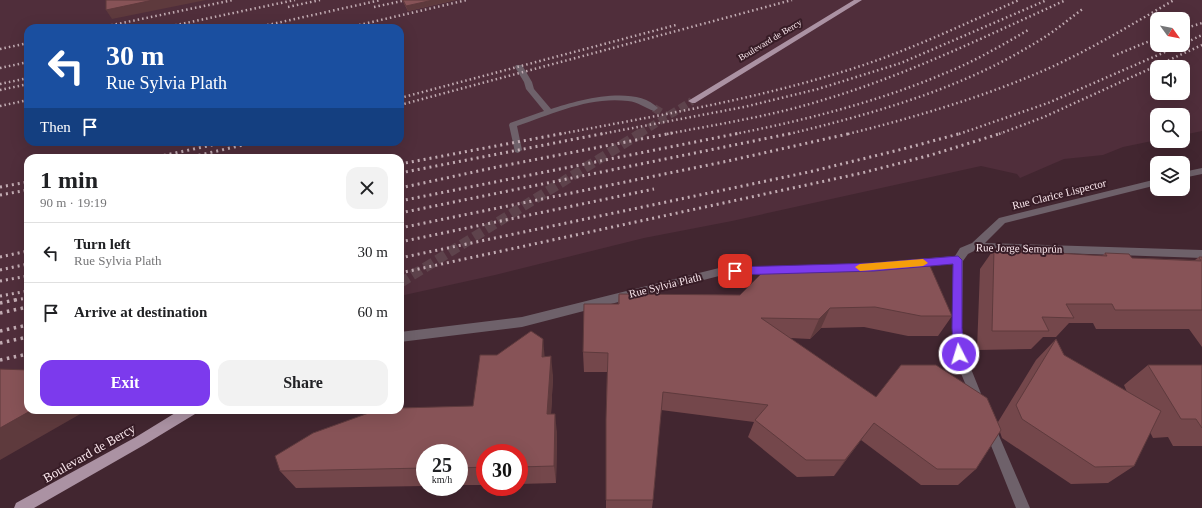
<!DOCTYPE html>
<html lang="en">
<head>
<meta charset="utf-8">
<style>
  body { margin:0; font-family:"Times New Roman",serif; background:#f2f2f2; color:#202124; height:100vh; display:flex; flex-direction:column; font-size:15px; white-space:nowrap }
  * { box-sizing:border-box; margin:0 }
  p { font-size:13px; color:#757577 }
  .icon { flex:none; width:22px; height:22px; fill:none; stroke:currentColor; stroke-width:2; stroke-linecap:round; stroke-linejoin:round }
  .map { position:relative; flex:1; overflow:hidden }
  .sheet { position:absolute; left:24px; top:154px; width:380px; height:260px; display:flex; flex-direction:column; background:#fff; border-radius:12px; box-shadow:0 4px 16px #0002 }
  .sheet>* { flex:none }
  .hud { position:absolute; left:24px; top:24px; width:380px; height:122px; border-radius:12px; box-shadow:0 4px 16px #0002; background:#1a4fa0; color:#fff; overflow:hidden }
  .needle { width:26px; rotate:123deg }
  .buttons { position:absolute; left:1150px; top:12px; display:grid; gap:8px }
  .buttons a { display:grid; place-items:center; width:40px; height:40px; border-radius:8px; background:#fff; box-shadow:0 4px 16px #0002; font-size:20px }
  .speed { position:absolute; left:416px; top:444px; display:flex; gap:8px; font-size:20px; font-weight:700; text-align:center }
  .speed>* { display:grid; place-content:center; width:52px; height:52px; border-radius:50%; background:#fff; box-shadow:0 4px 16px #0002; line-height:1 }
  .speed small { font-size:10px; font-weight:400 }
  .speed .limit { border:6px solid #d22; background:#fff; color:#111 }
  .pin { position:absolute; display:grid; place-items:center; width:34px; height:34px; color:#fff; margin:-17px; border-radius:8px; box-shadow:0 2px 6px #0006 }
  .me { position:absolute; width:44px; margin:-22px; rotate:355deg; stroke-linejoin:round; filter:drop-shadow(0 0 3px #0008) }
  .turn { display:flex; align-items:center; gap:14px; height:84px; padding:0 16px; font-size:18px }
  .turn .icon { width:52px; height:52px; stroke-width:2.5 }
  .turn b { display:block; font-size:28px; line-height:34px }
  .then { display:flex; align-items:center; height:38px; padding:0 16px; background:#0003; gap:8px; font-size:15px }
  .round { display:grid; place-items:center; flex:none; width:42px; height:42px; border-radius:12px; background:#f2f2f2 }
  .summary { display:flex; align-items:center; justify-content:space-between; height:68px; padding:0 16px }
  h1 { font-size:24px; font-weight:800; line-height:30px }
  .cta { display:flex; gap:8px; margin-top:auto; padding:8px 16px }
  .cta a { flex:1; height:46px; border-radius:12px; background:#7c3aed; color:#fff; font-size:16px; font-weight:800; line-height:46px; text-align:center }
  .cta a+a { background:#f2f2f2; color:#202124 }
  ul { padding:0; list-style:none }
  li { display:flex; align-items:center; gap:12px; height:60px; padding:0 16px; border-top:1px solid #e0e0e0 }
  li div { flex:1 }
  li b { display:block; font-size:15px }
  li em { font-style:normal }
  .map>svg:first-child { display:block }
  .built { fill:#502e3b; fill-rule:evenodd }
  .lines { fill:none; stroke-linecap:round; stroke-linejoin:round }
  .minor-tunnel { stroke:#5e434c; stroke-width:8; stroke-dasharray:8 4; stroke-linecap:butt }
  .major-tunnel-far1 { stroke:#5e434c; stroke-width:8; stroke-dasharray:8 4; stroke-linecap:butt }
  .major-tunnel { stroke:#5e434c; stroke-width:10; stroke-dasharray:10 4.5; stroke-linecap:butt }
  .minor { fill:#6e616a; fill-rule:evenodd }
  .major { fill:#ab92a3; fill-rule:evenodd }
  .rail-far2 { stroke:#c2acb3; stroke-width:2.5; stroke-dasharray:1.5 3; stroke-linecap:butt }
  .rail-far1 { stroke:#c2acb3; stroke-width:3; stroke-dasharray:2 4; stroke-linecap:butt }
  .rail { stroke:#c2acb3; stroke-width:3.5; stroke-dasharray:2.5 4.5; stroke-linecap:butt }
  .wall { fill:#74474b }
  .shaded-wall { fill:#5e3a3d }
  .building { fill:#875357; stroke:#5e3a3d }
  .route { fill:#7c3aed; stroke:#51269a }
  .slow { fill:#f59e0b }
  .labels { text-anchor:middle; dominant-baseline:central; stroke-width:4; stroke-linejoin:round; paint-order:stroke }
  .far-street-label { font-size:9px; fill:#fbe8ee; stroke:#371c26 }
  .street-label { font-size:11px; fill:#fbe8ee; stroke:#371c26 }
  .near-street-label { font-size:13px; fill:#fbe8ee; stroke:#371c26 }
</style>
</head>
<body>
<div class="map">
<svg width="1202" height="508" viewBox="0 0 1202 508">
  <rect width="100%" height="100%" fill="#422630"/>
  <!-- built -->
  <path class="built" d="M0,0H1202V131L1183,135V115H1157V140L1123,147L1103,155L1064,159L1020,178L1017,174L981,166L732,221L644,238L495,275L400,296V158H28V388L0,386ZM1157,19H1183V45H1157ZM28,28H400V142H28ZM1157,67H1183V93H1157Z"/>
  <g class="lines">
    <!-- minor-tunnel -->
    <path class="minor-tunnel" d="M654,108L667,116"/>
    <!-- major-tunnel-far1 -->
    <path class="major-tunnel-far1" d="M639,134L692,101"/>
    <!-- major-tunnel -->
    <path class="major-tunnel" d="M400,283L641,133"/>
    <!-- minor -->
    <path class="minor" d="M516,65H522L532,82L534,89L551,109C577,100 636,84 658,108L654,111C645,108 638,102 628,101C590,96 552,114 517,126L522,150L518,153L515,152L509,125L510,123L544,111L526,89L524,82L515,67Z
      M1202,168V174L1183,178V172Z
      M1157,179V185L1005,223L985,243L1202,250V258L976,250L968,254L963,261L962,328L965,354L984,401L982,405L978,406L974,405L953,354L952,328L953,264L872,271L868,270L867,267L868,264L872,263L955,256L960,248L972,243L999,218Z
      M778,266L782,267L783,270L782,273L778,274L719,276L522,327L400,342V332L522,317L719,268Z
      M990,422L994,424L1030,508H1016L984,428L986,424Z"/>
    <!-- major -->
    <path class="major" d="M854,0H862L695,103H692L688,101Z
      M180,410H197L195,414L144,445L34,508H14L16,503L136,437Z"/>
    <!-- rail-far2 -->
    <path class="rail-far2" d="M288,7L320,0
      M374,7L407,0
      M98,28L233,0
      M162,28L295,0
      M254,28L381,0
      M346,28L467,0
      M1183,29L1202,23
      M1183,44L1202,35
      M0,49L28,43
      M1113,56L1157,38
      M0,68L28,62
      M0,84L28,78
      M0,90L28,84
      M400,98L676,25
      M400,105L792,0
      M0,106L28,100
      M560,134C655,116 752,100 845,71C904,53 962,25 1019,0
      M601,134L744,107L818,89L901,63L1047,0
      M667,134C719,124 772,116 823,100C907,75 986,36 1066,0
      M735,134C806,120 877,102 943,74C974,62 1002,45 1030,29
      M789,134C876,113 964,88 1040,40C1055,31 1069,19 1084,8
      M848,134C912,118 977,99 1038,73C1085,53 1129,26 1174,0
      M959,134L1048,103L1181,45
      M999,134L1044,117L1202,45"/>
    <!-- rail-far1 -->
    <path class="rail-far1" d="M152,158L226,142
      M187,158L256,142
      M400,164L565,133
      M400,173L606,133
      M0,187L28,182
      M400,188L497,167L672,133
      M0,195L28,190
      M400,201L740,133
      M400,213L793,133
      M400,228L728,161L852,133
      M400,242L654,189
      M0,257L28,251
      M400,258L809,172L903,149L962,133
      M0,270L28,264
      M400,273L862,173L931,155L1002,133
      M0,281L28,276
      M0,296L28,291
      M15,300L28,298"/>
    <!-- rail -->
    <path class="rail" d="M0,303L20,299
      M0,313L28,307
      M0,331L28,325
      M0,343L28,337
      M0,360L28,354"/>
  </g>
  <!-- wall -->
  <path class="wall" d="M402,0H456L408,11Z
    M994,249L1102,256L1105,253L1132,258L1195,260L1199,257H1202V347L1189,329H1096L1093,323H1069L1056,337H1043L1031,349L977,350L980,269Z
    M768,267L952,316L938,336H908L864,327L821,328L810,339L790,338L876,397L998,422L1036,360L1056,339L1064,355L1127,392L1124,385L1148,365H1202V446H1173L1168,437L1153,438L1150,432L1134,466L1108,483L1071,484L1002,438L1000,432L976,469L958,485H921L861,440L834,476L797,477L748,437L754,422L661,410L653,500L652,508H606V436L607,372H584L583,352L618,304L619,294L740,295Z
    M545,356L553,376L551,414L557,433L556,483L519,484V453H485V485H459V453H425V486L296,488L280,471L473,406Z"/>
  <!-- shaded-wall -->
  <path class="shaded-wall" d="M153,0H206L112,19L106,10Z
    M433,0H456L408,11L406,6Z
    M830,308L821,328L810,339L819,319Z
    M543,339L545,360L542,357Z
    M551,356L553,376L550,433L547,414Z
    M32,410H84L82,413L0,460V428Z
    M555,414L557,433L556,483L554,466Z
    M874,423L861,440L834,476L845,460Z"/>
  <!-- building -->
  <path class="building" d="M106,0H153L106,10Z
    M403,0H433L406,6Z
    M994,249H1035L1037,252L1107,256L1105,253L1129,254L1132,258L1201,261L1199,257H1202V310H1115L1112,304H1066L1074,318L1042,317L1049,331H992Z
    M930,266L952,316H921L875,307L830,308L819,319L761,318L876,397L901,365H936L987,398L1001,430L976,469H937L874,423L845,460H806L755,420L768,405L663,392L653,500H606V419L608,353L583,352L584,304H619V294L740,295L768,267Z
    M531,331L543,339L542,357L551,356L547,414H555L554,466L519,467V453H485V467L459,468V453H425V468L280,471L275,456L313,433L377,410H400V408L473,406L480,355H497Z
    M1056,339L1064,355L1161,411L1134,466L1095,467L1022,419L1016,405Z
    M1148,365H1202V428L1196,419H1181Z
    M0,369L28,370V410H32L0,428Z"/>
  <!-- route -->
  <path class="route" d="M958,256L962,260V328L964,354L963,357L959,358L955,357L954,354L952,328L953,264L874,271L735,275L730,271L735,267L874,263Z"/>
  <!-- slow -->
  <path class="slow" d="M923,259L928,263L923,266L860,271L855,267L860,264Z"/>
  <g class="labels">
    <!-- far-street labels -->
    <g class="far-street-label">
      <text transform="translate(770 40) rotate(-31)">Boulevard de Bercy</text>
    </g>
    <!-- street labels -->
    <g class="street-label">
      <text transform="translate(1059 194) rotate(-14)">Rue Clarice Lispector</text>
      <text transform="translate(1019 248) rotate(1)">Rue Jorge Semprún</text>
      <text transform="translate(665 285) rotate(-14)">Rue Sylvia Plath</text>
    </g>
    <!-- near-street labels -->
    <g class="near-street-label">
      <text transform="translate(89 453) rotate(-30)">Boulevard de Bercy</text>
    </g>
  </g>
</svg>
<div class="buttons">
<a><svg class="needle" viewBox="-14 -14 28 28"><path d="M0-13l5 13h-10z" fill="#e53935"/><path d="M0 13l5-13h-10z" fill="#757577"/></svg></a>
<a><svg class="icon" aria-label="sound" viewBox="0 0 24 24"><path d="M4 9h4l5-4v14l-5-4H4zM17 9q2 3 0 6"/></svg></a>
<a><svg class="icon" aria-label="search" viewBox="0 0 24 24"><circle cx="10" cy="10" r="6"/><path d="M15 15l6 6"/></svg></a>
<a><svg class="icon" aria-label="layers" viewBox="0 0 24 24"><path d="M12 4l9 5-9 5-9-5zM3 14l9 5 9-5"/></svg></a>
</div>
<div class="speed"><div>25<small>km/h</small></div><div class="limit">30</div></div>
<div class="pin" style="left:735px;top:271px;background:#d93025"><svg class="icon" aria-label="arrive" viewBox="0 0 24 24"><path d="M6 21V4h12l-3 4 3 4H6"/></svg></div>
<svg class="me" style="left:959px;top:354px" viewBox="-20 -20 40 40"><circle r="17" fill="#7c3aed" stroke="#fff" stroke-width="3"/><path d="M0-11L8 9 0 5-8 9z" fill="#fff"/></svg>
<div class="hud">
<div class="turn"><svg class="icon" aria-label="left" viewBox="0 0 24 24"><path d="M17 20v-9H6M10 6l-5 5 5 5"/></svg><div><b>30 m</b>Rue Sylvia Plath</div></div>
<div class="then">Then<svg class="icon" aria-label="arrive" viewBox="0 0 24 24"><path d="M6 21V4h12l-3 4 3 4H6"/></svg></div>
</div>
<section class="sheet">
<div class="summary"><div><h1>1 min</h1><p>90 m · 19:19</p></div><a class="round"><svg class="icon" aria-label="close" viewBox="0 0 24 24"><path d="M6 6l12 12M18 6L6 18"/></svg></a></div>
<ul>
<li><svg class="icon" aria-label="left" viewBox="0 0 24 24"><path d="M17 20v-9H6M10 6l-5 5 5 5"/></svg><div><b>Turn left</b><p>Rue Sylvia Plath</p></div><em>30 m</em></li>
<li><svg class="icon" aria-label="arrive" viewBox="0 0 24 24"><path d="M6 21V4h12l-3 4 3 4H6"/></svg><div><b>Arrive at destination</b></div><em>60 m</em></li>
</ul>
<div class="cta"><a>Exit</a><a>Share</a></div>
</section>
</div>
</body>
</html>
